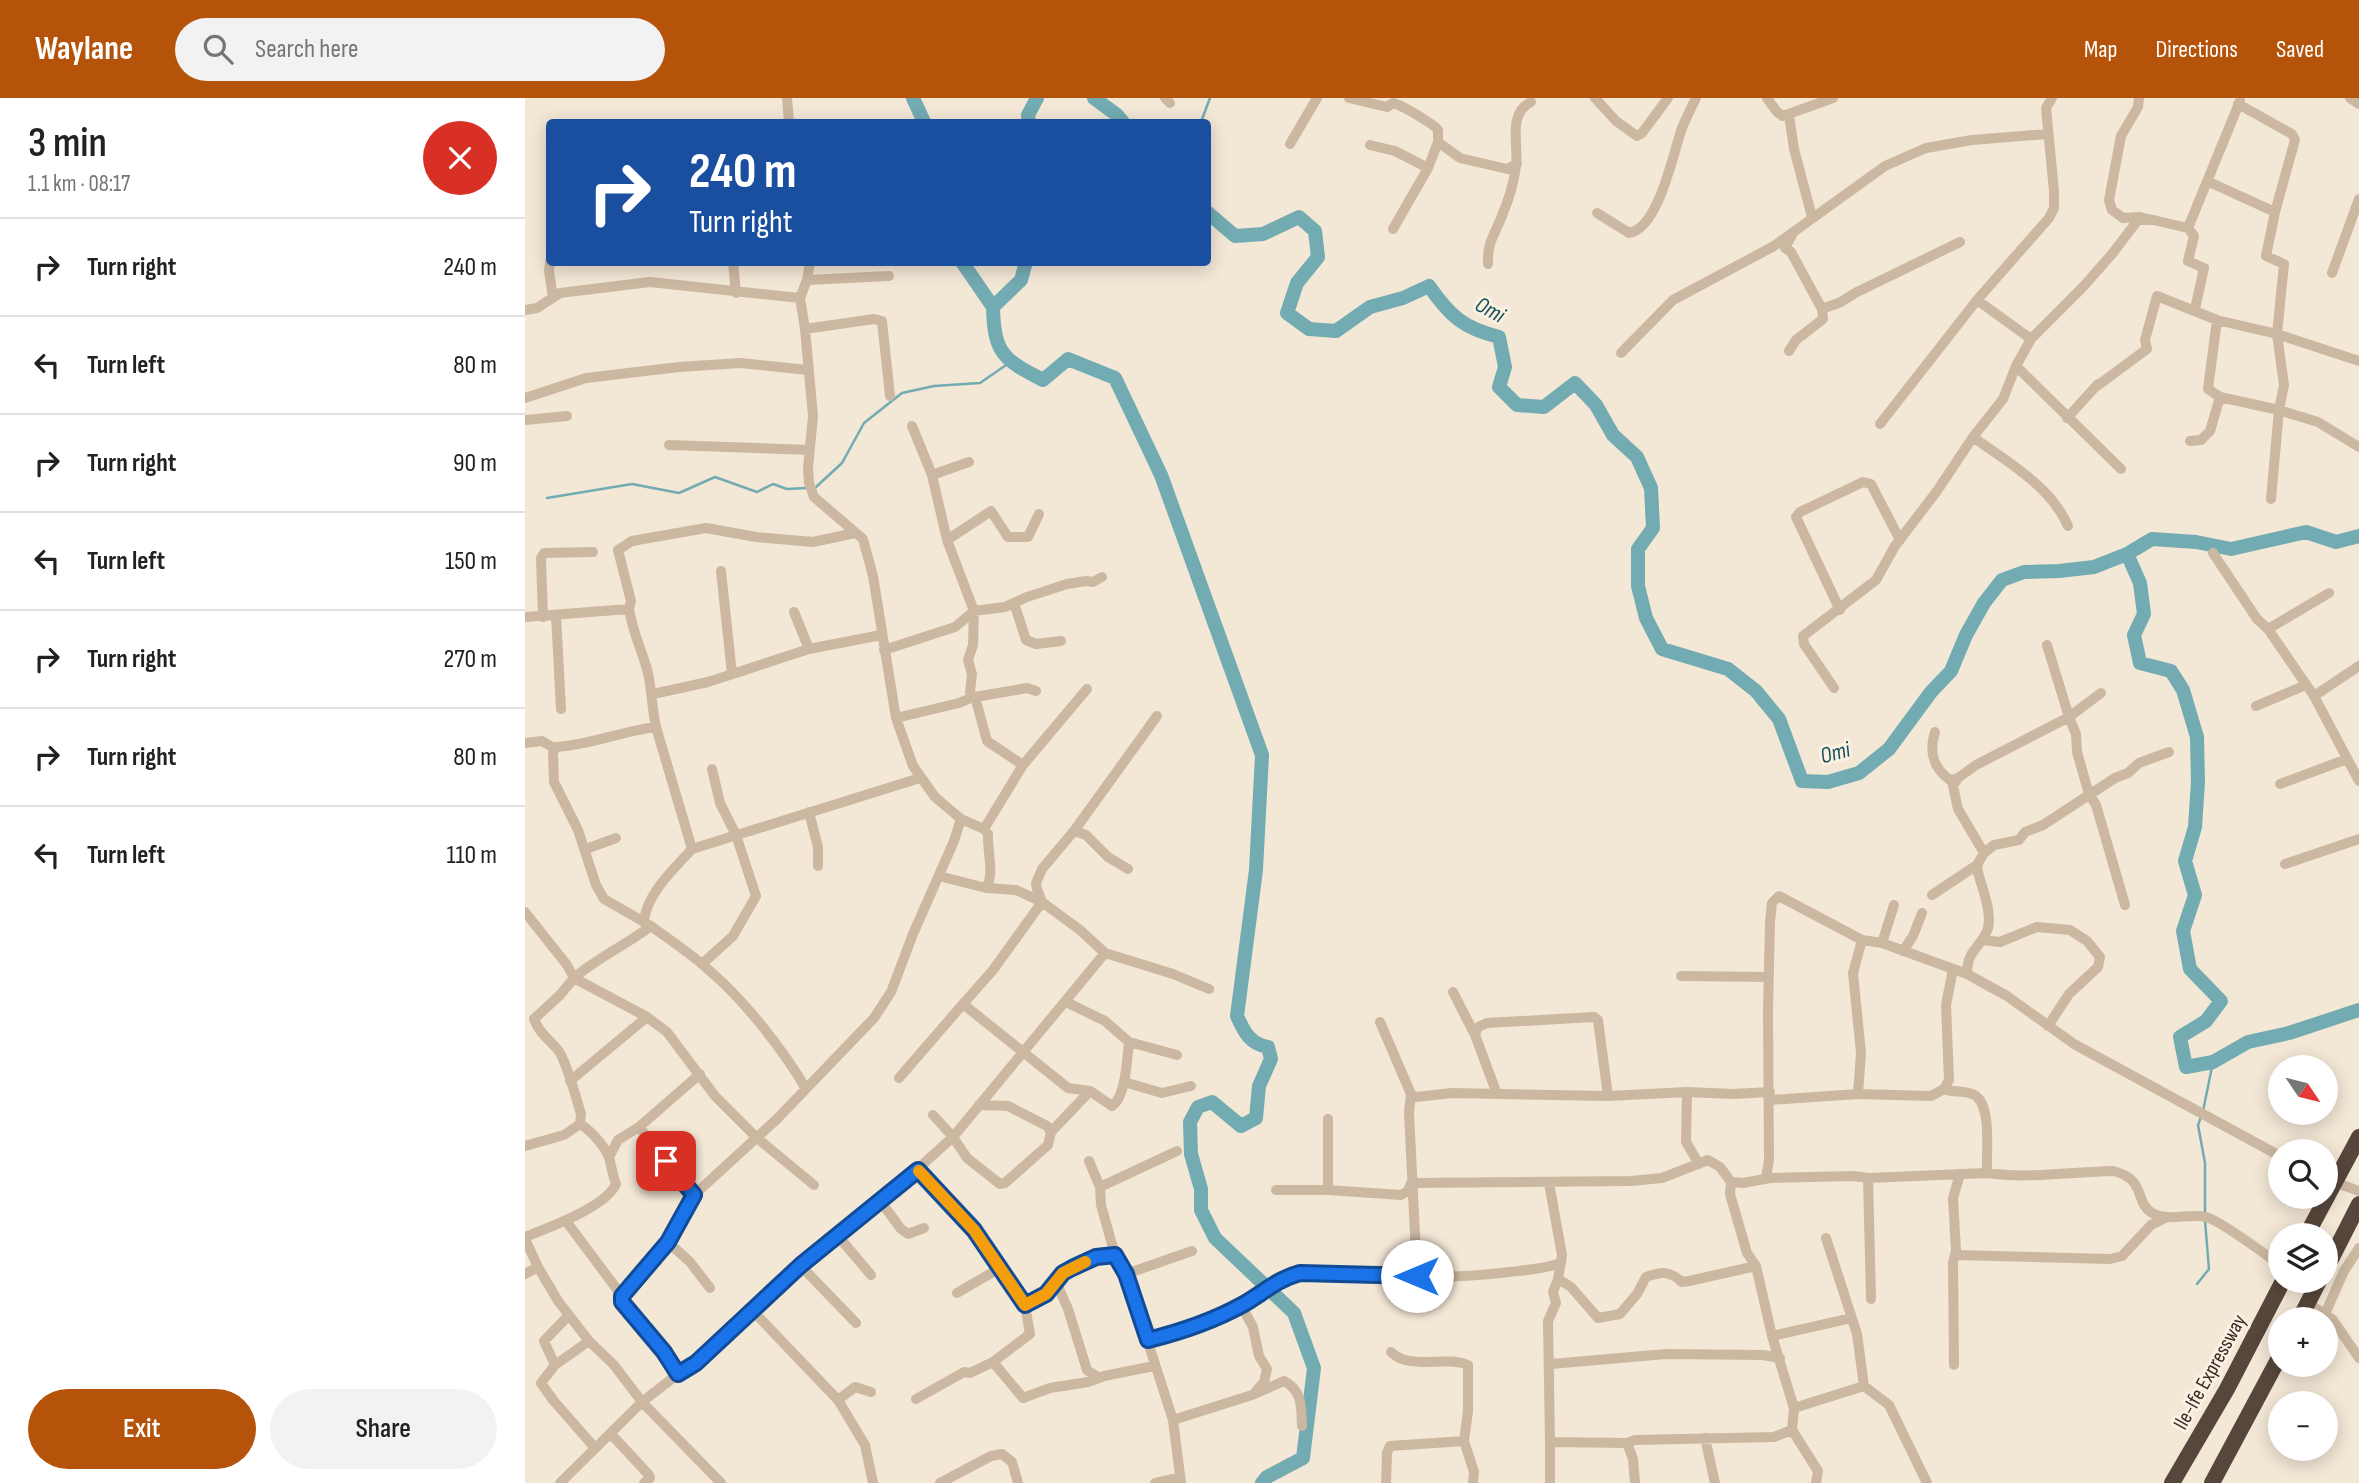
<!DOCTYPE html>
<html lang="en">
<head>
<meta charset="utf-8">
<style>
  body { margin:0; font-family:"Sofia Sans Condensed",sans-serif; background:#f2f2f2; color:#222; height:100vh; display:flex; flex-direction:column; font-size:26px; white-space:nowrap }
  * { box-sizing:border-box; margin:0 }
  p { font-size:23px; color:#767676 }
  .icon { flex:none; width:38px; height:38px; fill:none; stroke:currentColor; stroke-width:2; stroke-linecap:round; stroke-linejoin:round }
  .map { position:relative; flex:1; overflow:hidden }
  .sheet { display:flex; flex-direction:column; background:#fff; width:525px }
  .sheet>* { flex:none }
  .top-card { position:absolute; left:21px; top:21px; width:665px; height:147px; border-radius:7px; box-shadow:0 4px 18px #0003; background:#1a4fa0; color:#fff; overflow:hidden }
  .needle { width:46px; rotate:125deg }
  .fabs { position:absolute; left:1743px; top:957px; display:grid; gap:14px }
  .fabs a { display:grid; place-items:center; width:70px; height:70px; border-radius:50%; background:#fff; box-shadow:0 4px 18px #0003; font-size:35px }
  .pin { position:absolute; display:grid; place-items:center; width:60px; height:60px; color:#fff; margin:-30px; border-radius:14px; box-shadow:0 4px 10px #0006 }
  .me { position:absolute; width:77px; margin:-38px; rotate:270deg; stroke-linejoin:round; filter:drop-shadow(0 0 5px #0008) }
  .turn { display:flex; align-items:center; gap:24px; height:147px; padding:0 28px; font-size:32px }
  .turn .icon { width:91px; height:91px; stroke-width:2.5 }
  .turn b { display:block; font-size:49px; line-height:60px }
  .round { display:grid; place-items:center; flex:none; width:74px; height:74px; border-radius:37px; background:#f2f2f2 }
  .headline { display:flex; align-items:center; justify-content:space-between; height:119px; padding:0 28px }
  h1 { font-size:42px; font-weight:600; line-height:52px }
  .primary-button { display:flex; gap:14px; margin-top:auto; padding:14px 28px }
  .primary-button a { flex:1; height:80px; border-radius:42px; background:#b45309; color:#fff; font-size:28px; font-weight:600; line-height:80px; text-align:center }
  .primary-button a+a { background:#f2f2f2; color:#222 }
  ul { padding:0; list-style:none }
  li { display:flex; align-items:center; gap:21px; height:98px; padding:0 28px; border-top:2px solid #e0e0e0 }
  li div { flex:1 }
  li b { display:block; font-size:26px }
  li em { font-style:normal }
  header { display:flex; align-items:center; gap:42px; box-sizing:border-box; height:98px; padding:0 35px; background:#b45309; color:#fff }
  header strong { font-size:33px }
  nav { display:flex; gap:38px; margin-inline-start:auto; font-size:24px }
  .search { width:490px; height:63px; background:#f2f2f2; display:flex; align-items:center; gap:18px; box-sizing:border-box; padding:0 24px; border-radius:38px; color:#767676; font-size:26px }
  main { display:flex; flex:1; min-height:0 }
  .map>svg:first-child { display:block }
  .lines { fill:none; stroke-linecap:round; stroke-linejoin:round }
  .stream { stroke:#73abb2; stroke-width:2.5 }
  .river { stroke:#73abb2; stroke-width:14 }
  .minor { stroke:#ccb8a1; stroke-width:10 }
  .highway { stroke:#57463b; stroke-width:16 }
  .route-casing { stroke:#114b97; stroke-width:18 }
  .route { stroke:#1a73e8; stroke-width:12 }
  .slow { stroke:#f59e0b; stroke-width:12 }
  .labels { text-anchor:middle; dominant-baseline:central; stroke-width:6; stroke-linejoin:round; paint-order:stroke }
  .street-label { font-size:21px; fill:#362b25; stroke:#fbf1e3 }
  .water-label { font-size:23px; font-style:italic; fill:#17515a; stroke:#fbf1e3 }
</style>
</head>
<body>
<header>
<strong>Waylane</strong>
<div class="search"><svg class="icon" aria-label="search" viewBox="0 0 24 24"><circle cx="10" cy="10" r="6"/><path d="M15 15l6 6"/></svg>Search here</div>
<nav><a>Map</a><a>Directions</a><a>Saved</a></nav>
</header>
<main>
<section class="sheet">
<div class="headline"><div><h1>3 min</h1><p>1.1 km · 08:17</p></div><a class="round" style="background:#d93025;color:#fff"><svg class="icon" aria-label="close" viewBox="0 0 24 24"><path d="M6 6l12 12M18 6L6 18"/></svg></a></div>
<ul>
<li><svg class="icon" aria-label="right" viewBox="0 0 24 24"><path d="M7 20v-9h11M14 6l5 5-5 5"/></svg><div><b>Turn right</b></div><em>240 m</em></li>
<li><svg class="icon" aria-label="left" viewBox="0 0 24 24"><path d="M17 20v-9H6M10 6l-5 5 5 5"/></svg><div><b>Turn left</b></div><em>80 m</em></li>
<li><svg class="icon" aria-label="right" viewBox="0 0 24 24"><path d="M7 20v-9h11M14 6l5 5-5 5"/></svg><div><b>Turn right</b></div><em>90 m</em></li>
<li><svg class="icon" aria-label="left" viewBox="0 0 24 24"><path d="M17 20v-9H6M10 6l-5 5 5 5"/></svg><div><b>Turn left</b></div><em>150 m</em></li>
<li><svg class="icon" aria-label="right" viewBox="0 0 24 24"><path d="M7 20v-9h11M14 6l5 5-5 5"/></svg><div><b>Turn right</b></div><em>270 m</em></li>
<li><svg class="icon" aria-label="right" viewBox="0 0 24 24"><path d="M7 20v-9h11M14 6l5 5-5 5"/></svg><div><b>Turn right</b></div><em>80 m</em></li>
<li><svg class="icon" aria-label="left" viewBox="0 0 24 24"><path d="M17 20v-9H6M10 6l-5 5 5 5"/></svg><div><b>Turn left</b></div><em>110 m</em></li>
</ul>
<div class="primary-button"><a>Exit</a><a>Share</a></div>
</section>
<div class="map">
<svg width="1834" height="1385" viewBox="0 0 1834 1385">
  <rect width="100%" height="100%" fill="#f3e7d6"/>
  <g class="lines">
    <!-- stream -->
    <path class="stream" d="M676,24L685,0
      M291,389L317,365L339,325L377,295L409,288L455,285L484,265
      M22,400L107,386L154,395L190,379L232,394L248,386L262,391L281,390
      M1678,1013L1688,964
      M1676,1019L1673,1027L1680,1065V1117
      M1672,1186L1684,1171L1680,1123"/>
    <!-- river -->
    <path class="river" d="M388,0L399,24
      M569,0L592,17L598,24
      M504,24L503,17L512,0
      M682,114L710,138L738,136L774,119L790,133L793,159L772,185L762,215L784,231L811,233L845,209L878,200L904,188C925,218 938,230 974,239L980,269L974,289L992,307L1019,309L1050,285L1071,307L1088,337L1112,359L1126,390L1128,430L1113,451V488L1121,520L1137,551L1203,571L1231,593L1254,621L1277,683L1303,684L1334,675L1364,651L1406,594L1426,573L1441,537L1459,505L1477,482L1499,474L1534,473L1569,469L1602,456L1627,441L1671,444L1706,451L1781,434L1811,444L1834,438
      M437,164L468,209L496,182L501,164
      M468,209C469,256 479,262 518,282L543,261L590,280L636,377L737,657L731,772L712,918C719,934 725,946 743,949L746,961L734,988L731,1020L716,1028L687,1004L673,1009L665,1024L666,1056L676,1091V1112L690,1140L769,1215L789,1270L778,1360L742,1379L737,1385
      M1602,456L1615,485L1619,516L1609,537L1615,565L1646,573L1658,592L1672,639L1673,684L1670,729L1660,763L1670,797L1658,833L1665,871L1696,903L1681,923L1655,939L1661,969L1688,964L1723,944L1764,935L1834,912"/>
    <!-- minor -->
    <path class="minor" d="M262,0L264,24
      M640,0L645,5
      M824,0L862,9L868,5C875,6 910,27 913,32C913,35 913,42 913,44L935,60L982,71L992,66
      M1070,0L1091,23L1112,38L1117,35L1143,0
      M1242,0L1252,14L1258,18L1308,0
      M1614,0L1613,9L1596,38L1584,102L1587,112L1598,120L1615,119L1663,130L1715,3
      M1825,0L1834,6
      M1713,6L1767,36L1770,42L1750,114L1741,158L1759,166L1752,236L1759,287L1754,312L1746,401
      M1264,17L1269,51L1287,119
      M765,46L792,0
      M845,47L870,53L903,70
      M1682,83L1750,114
      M1072,115L1104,135C1134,130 1148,55 1157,30C1161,20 1166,10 1171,0
      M1663,130L1669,138L1663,163L1679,170L1670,211
      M868,131L903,70L913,44
      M1267,137L1260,150L1266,154L1297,211
      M25,164L24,173L28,200
      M208,164L211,195
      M285,164L282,182L275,200L280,231L288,318L283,370L284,385L289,399L338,441L348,478L371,620L388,668L410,699L436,721L459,731L498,667L562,591
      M963,166C962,143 971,135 978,115C984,101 989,83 991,68C994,47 982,16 1006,4
      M1807,175L1834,101
      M282,182L364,178
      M1452,202L1506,241
      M0,212L12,210L35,195L125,184L275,200
      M280,231L349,221L357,223L365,298
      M1264,253L1271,242L1298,221L1297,211L1316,204L1330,195L1435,144
      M1096,255L1148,202L1249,148L1360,68L1401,50L1447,42L1522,36
      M1491,268L1596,371
      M1572,288L1622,251L1620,242L1632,198L1692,222L1752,236L1834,263
      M1695,299L1754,312L1793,324L1834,349
      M0,300L61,280L154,269L216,265L283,272
      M1542,320L1573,286
      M0,322L42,318
      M1355,326L1452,202L1524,120L1529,110V93L1521,10L1527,0
      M1448,339C1482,364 1526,388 1543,428
      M1665,343L1676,342L1685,333L1695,299L1683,291L1692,222
      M144,347L285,352
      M407,377L444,364
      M422,442L466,413L483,439H503L514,416
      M1688,455L1732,521L1743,531L1789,598L1834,683
      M196,473L207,576
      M489,505L501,542L511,546L536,543
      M104,511C108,536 117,552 123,575C127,593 127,611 131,629C97,633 65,647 31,649L28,655L29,684L53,732L71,787L79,801L126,828C101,847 72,860 49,880L122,919L142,934L190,998L232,1040L289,1087
      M1315,512L1271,419L1275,414L1338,384L1346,386L1375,442
      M269,514L284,551
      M31,517L36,611
      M0,519L104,511L106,503L93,452L107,443L181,430L231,439L288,444L330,435
      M18,519L16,460L19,455L68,454
      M1743,531L1804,495
      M1522,547L1544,619L1551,636L1552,654L1564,696L1571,707L1600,807
      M359,552L430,529L449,513L480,509L502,499L542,486L561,483L568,484L577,479
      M1309,590L1279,546L1278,538L1351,482L1370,448L1412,393L1448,339L1478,301L1491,268L1506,241L1558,189L1587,156L1613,122H1629
      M128,596L183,584L284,551L356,537
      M1789,598L1834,568
      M1731,608L1781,587
      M632,618L549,733L517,771L511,785L512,791L517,804L555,832L580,855L648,876L684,891
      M371,620L434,605L448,599L445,594L447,576L443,562L448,547L449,513L422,442L407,377L387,328
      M131,629L167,751L395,680
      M1410,634C1404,653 1407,669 1425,682L1433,680L1428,688L1433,711L1459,755L1452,767L1453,774C1457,791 1467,813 1463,830C1457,850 1442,850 1442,876
      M0,645L17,643L29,650
      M498,667L462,643L450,599L502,590L511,593
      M1433,680L1451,667L1544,619L1576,595
      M1755,686L1822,661
      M284,714L293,749V768
      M459,731L463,736C462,753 470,776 461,790L491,792L517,804L468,872L438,906L543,990L565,993L587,1008C601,999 602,960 604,944L580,923L541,904
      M549,733L561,737L583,759L603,771
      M61,751L91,740
      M1459,755L1469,747L1494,742L1500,734L1518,727L1590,680L1603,675L1614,665L1644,654
      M1760,766L1834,741
      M414,778L461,790
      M1407,797L1452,767
      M0,814L42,867L49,880L35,897L9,921C14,935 24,941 33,952C42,964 51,1000 56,1016L55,1026C65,1032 78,1046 83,1057C86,1064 87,1076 91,1086C81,1109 23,1130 0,1139
      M119,824C121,796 149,771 167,751
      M126,828C146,843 168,857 186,874C219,902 260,954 281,991
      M1457,842L1475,844L1512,829L1545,832L1562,843L1575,859L1573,869L1544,896L1523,928
      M1357,845L1369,807
      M1378,853L1388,838L1397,815
      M177,866L208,838L231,798L211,737L195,705L187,671
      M1156,878L1244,879
      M928,894L950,937
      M855,924L886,996L891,999L927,995L1083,998L1162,994L1208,996L1245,994
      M604,944L652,957
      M374,980L438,906
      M45,983L122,919
      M599,984L637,995L666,988
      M1419,991C1429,995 1443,992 1451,998C1467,1010 1461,1056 1462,1075
      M1162,994L1161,1044L1174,1066
      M886,996L884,1014L892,1178
      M972,996L950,937L953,929L962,925L1069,919L1073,922L1083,998
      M1333,996L1336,955L1328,875L1337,842
      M1244,1002L1333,996L1406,998L1419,991L1424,982L1421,907L1428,871
      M408,1017L428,1039L442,1060L475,1086L480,1085L523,1047L526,1034L522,1028L483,1008L454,1007
      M114,1029L169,1097
      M526,1034L565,993
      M0,1048L39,1037L55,1026
      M84,1059L93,1042L114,1029L175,976
      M564,1063L575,1089L576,1107L590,1157L601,1176L648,1322L656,1385
      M393,1072L449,1132L486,1183L500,1207L505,1236L468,1264L498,1300L525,1290L563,1284L579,1278L629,1268
      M1245,1080H1241L1244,1062L1243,913L1245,824L1247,805L1254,798L1337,842L1357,845L1442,876L1482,898L1549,946L1755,1058
      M1343,1080L1346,1201
      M1801,1081L1834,1093
      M1206,1084L1218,1085L1245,1080L1329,1078L1343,1080L1462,1075C1503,1081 1547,1074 1588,1073C1622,1081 1609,1104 1627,1115C1643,1124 1664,1115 1681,1119C1696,1123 1740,1156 1755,1167
      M1024,1085L1037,1157L1033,1181L1028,1194L1031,1205L1023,1223L1025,1344L1102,1345L1110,1342L1249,1339L1267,1332
      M575,1089L652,1053
      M751,1092H803L876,1097L883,1093L886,1085L1105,1083L1137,1080L1183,1062L1195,1069L1206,1084L1205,1096L1222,1155L1231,1168L1247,1238L1269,1310L1267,1332L1293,1373L1291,1385
      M803,1092V1021
      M356,1104L376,1131L383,1136L399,1130
      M313,1138L346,1177
      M1301,1140L1332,1236L1339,1288L1364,1307L1402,1385
      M0,1141L13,1169L33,1203L64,1243L89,1267L117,1304L196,1385
      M143,1144L165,1164L185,1190
      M1431,1157L1585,1161L1597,1158L1626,1127L1642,1119
      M276,1168L331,1225
      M0,1176L13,1169
      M601,1176L667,1153
      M1033,1181L1046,1189L1073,1220L1095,1216L1112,1196L1121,1179C1136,1174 1144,1172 1157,1184L1164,1183L1231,1168
      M531,1184L543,1211L562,1272L574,1280
      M432,1195L475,1170
      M97,1198L143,1144L169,1097L252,1021L349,920L366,894L388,836L429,743L436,721
      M1783,1205L1808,1222L1834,1260
      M500,1207L521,1196L538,1175L547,1170L571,1159L590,1157
      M716,1207L728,1229L734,1258L742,1271L739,1284L731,1293
      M228,1213L313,1302L340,1347L348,1385
      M1800,1216L1819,1173L1834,1150
      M44,1217L19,1243L30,1267L16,1285L28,1302L70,1350
      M1247,1238L1326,1220
      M623,1242C655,1233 687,1223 717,1207C737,1195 752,1181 775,1175C845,1178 914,1183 984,1174C1002,1172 1019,1171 1036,1165
      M866,1254C886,1273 919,1257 943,1267V1313L939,1343L949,1374L948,1385
      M1026,1266L1141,1256L1238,1257L1255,1260
      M30,1267L64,1243
      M1429,1267L1428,1164L1431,1153L1428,1100L1435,1076
      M153,1276L171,1264L276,1168L356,1104L428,1039L580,855
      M391,1301L439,1274L445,1275L468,1264
      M313,1302L330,1289L346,1294
      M1269,1310L1339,1288
      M648,1322L727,1297L759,1283C778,1293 776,1309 777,1328
      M86,1336L124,1377L125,1380L119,1385
      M1180,1340L1190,1385
      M1102,1345L1108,1361L1110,1385
      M35,1385L117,1304L153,1276L140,1254L97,1204V1198L41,1123
      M415,1385L466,1358L477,1356L487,1364L493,1385
      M630,1385L655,1379
      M861,1385L862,1355L865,1348L939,1343
      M1025,1385V1344"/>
    <!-- highway -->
    <path class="highway" d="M1781,1138L1834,1039
      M1801,1171L1834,1106
      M1774,1222L1794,1183
      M1647,1385L1702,1291L1758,1183
      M1687,1385L1755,1258"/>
  </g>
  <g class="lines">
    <!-- route casing -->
    <g class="route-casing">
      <path id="route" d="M141,1063L169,1097L143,1144L97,1198V1204L139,1254L153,1276L171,1265L276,1167L393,1072L449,1132L500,1207L521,1196L538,1175L547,1170L571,1159L590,1157L601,1176L623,1242C655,1234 688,1223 717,1207C737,1196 752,1181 775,1175L892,1178"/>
    </g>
    <!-- route -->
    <use href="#route" class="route"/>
    <!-- slow -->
    <path class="slow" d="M394,1073L449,1132L500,1207L521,1196L538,1175L560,1164"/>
  </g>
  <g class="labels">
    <!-- street labels -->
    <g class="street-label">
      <text transform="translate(1685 1274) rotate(-61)">Ile-Ife Expressway</text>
    </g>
    <!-- water labels -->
    <g class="water-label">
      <text transform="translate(965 212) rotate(29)">Omi</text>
      <text transform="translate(1310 655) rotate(-15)">Omi</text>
    </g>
  </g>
</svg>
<div class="fabs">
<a><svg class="needle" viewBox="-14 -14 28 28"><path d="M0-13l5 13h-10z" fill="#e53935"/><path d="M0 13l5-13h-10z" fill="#767676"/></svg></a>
<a><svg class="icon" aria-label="search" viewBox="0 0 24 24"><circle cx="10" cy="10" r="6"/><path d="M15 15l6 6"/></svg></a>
<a><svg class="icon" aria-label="layers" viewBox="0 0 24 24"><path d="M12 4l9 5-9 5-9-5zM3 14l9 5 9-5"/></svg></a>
<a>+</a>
<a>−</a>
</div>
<div class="pin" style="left:141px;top:1063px;background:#d93025"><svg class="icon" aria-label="arrive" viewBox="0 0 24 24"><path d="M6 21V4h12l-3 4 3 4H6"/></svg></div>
<svg class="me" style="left:892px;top:1178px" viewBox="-20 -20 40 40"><circle r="19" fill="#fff"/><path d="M0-13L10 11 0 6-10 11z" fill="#1a73e8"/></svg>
<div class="top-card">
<div class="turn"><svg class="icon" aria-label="right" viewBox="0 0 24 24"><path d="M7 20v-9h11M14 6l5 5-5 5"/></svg><div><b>240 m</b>Turn right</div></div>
</div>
</div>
</main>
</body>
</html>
